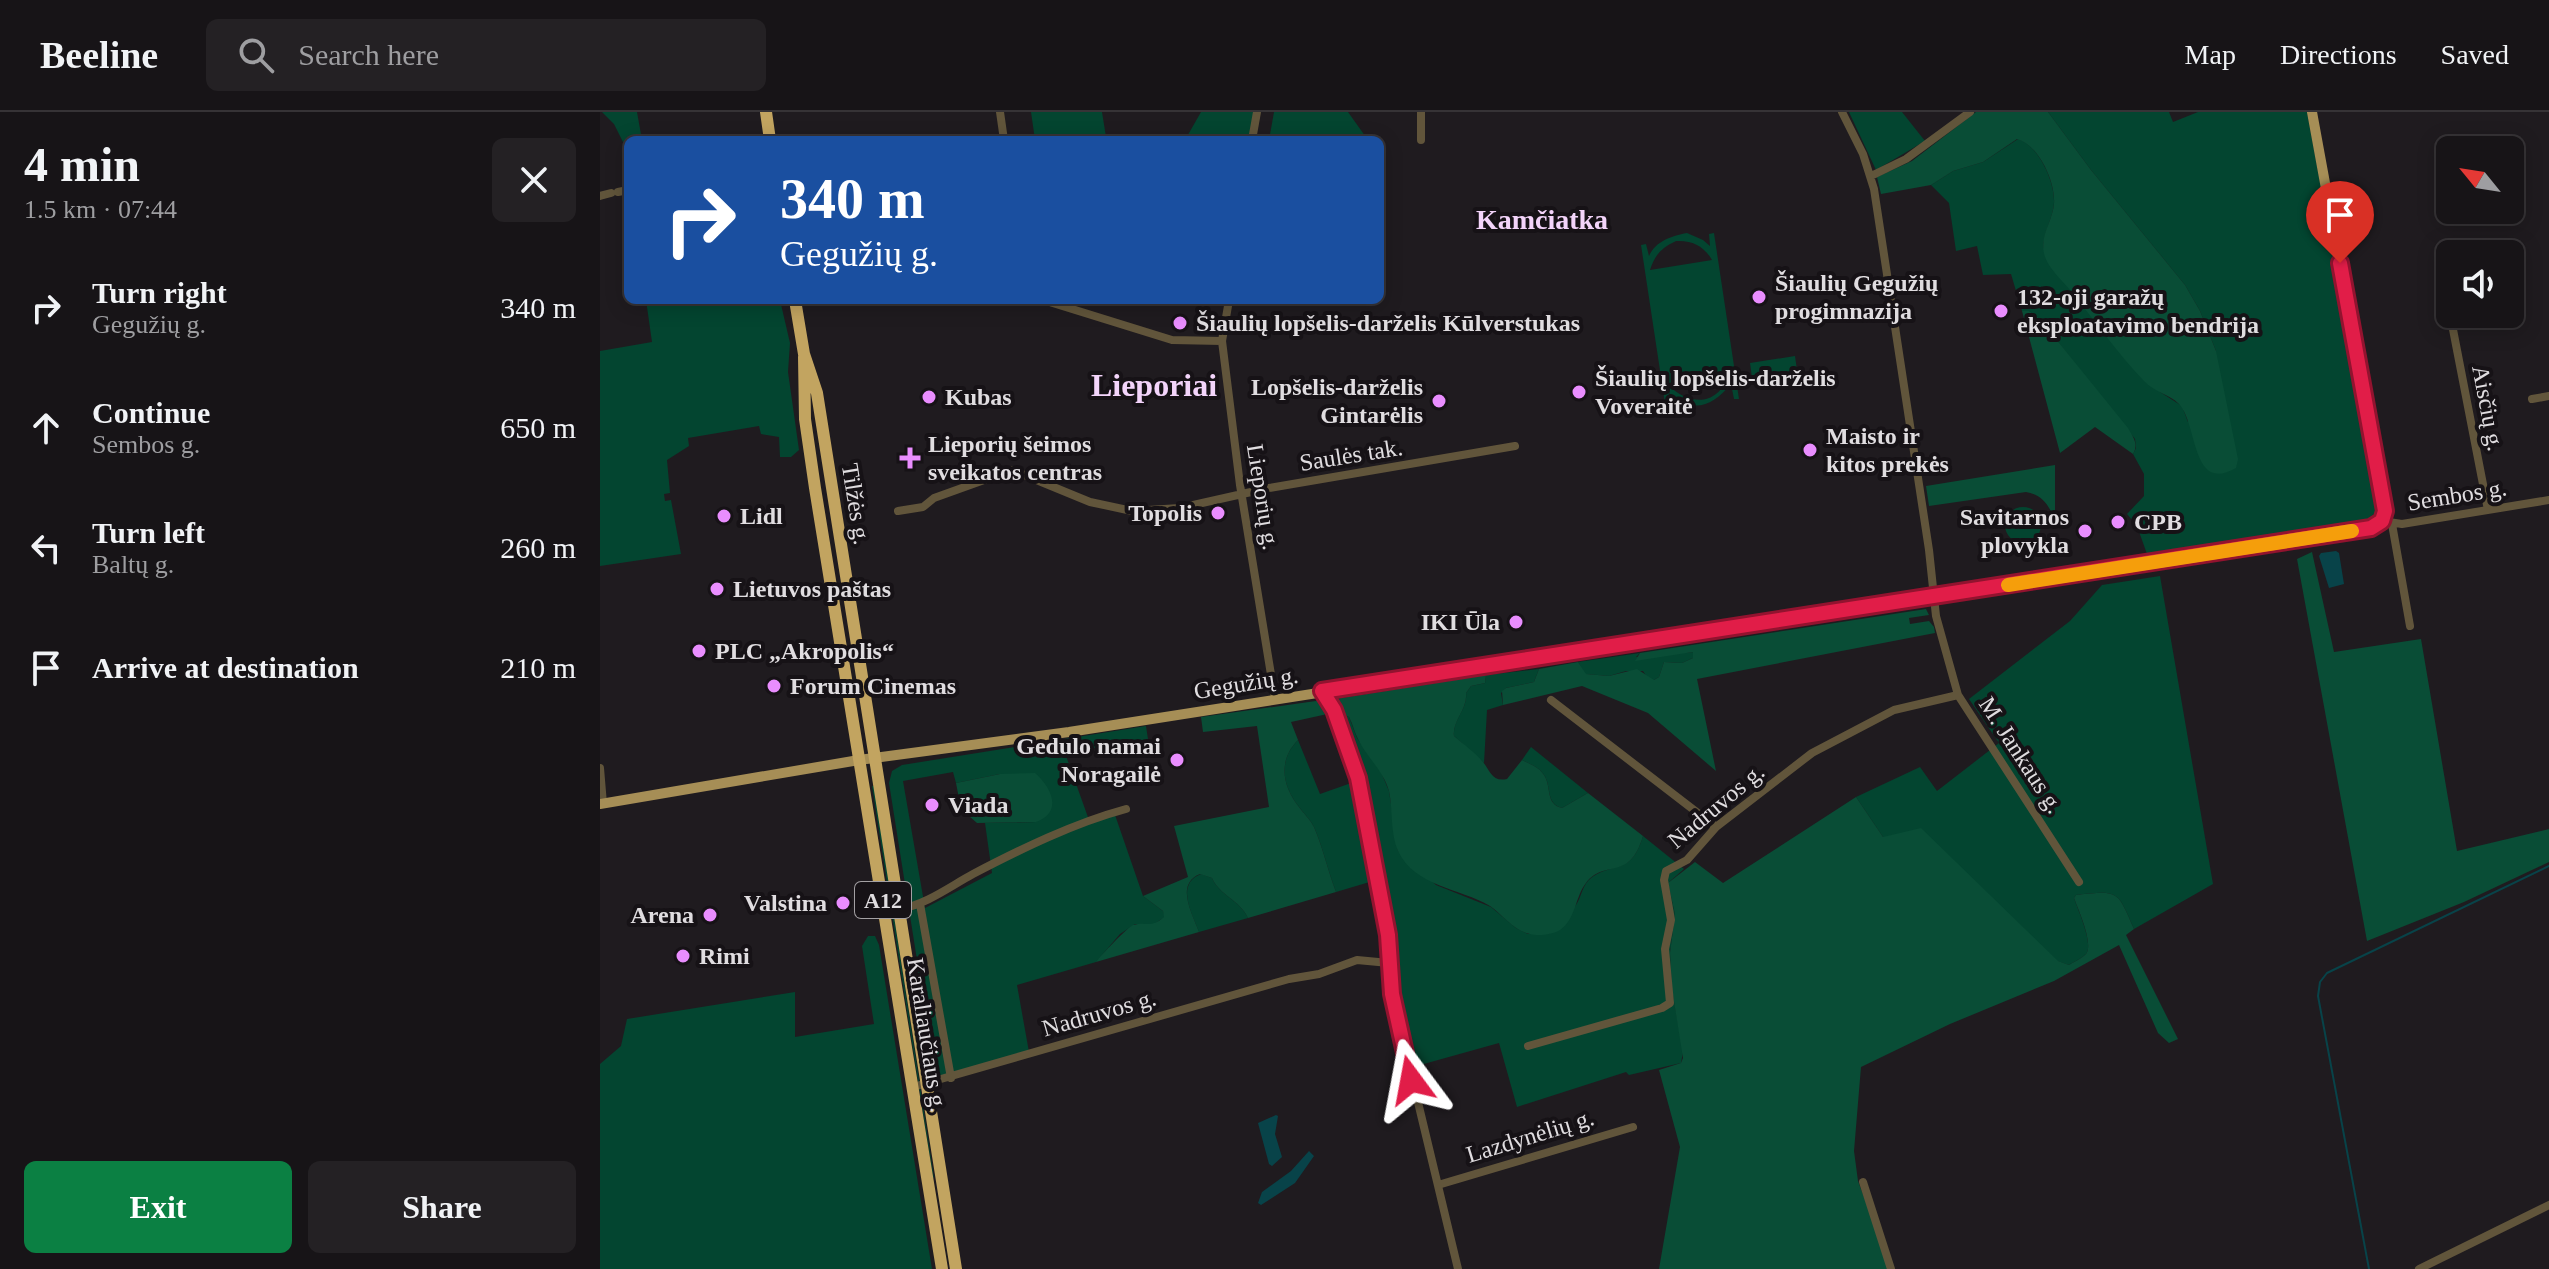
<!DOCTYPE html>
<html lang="en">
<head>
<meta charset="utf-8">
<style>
  body { margin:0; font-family:Georgia,serif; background:#242124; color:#f1f3f6; height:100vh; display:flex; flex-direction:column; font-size:30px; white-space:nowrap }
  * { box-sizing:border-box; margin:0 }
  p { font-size:26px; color:#9e9ea1 }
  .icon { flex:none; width:44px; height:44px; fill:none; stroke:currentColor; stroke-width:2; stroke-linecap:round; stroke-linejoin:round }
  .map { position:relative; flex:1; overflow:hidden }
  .panel { display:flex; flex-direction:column; background:#171417; width:600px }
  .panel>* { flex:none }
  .banner { position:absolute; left:24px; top:24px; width:760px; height:168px; border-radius:12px; box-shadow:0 4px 20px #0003,0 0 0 2px #363336; background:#1a4fa0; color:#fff; overflow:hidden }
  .needle { width:52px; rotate:300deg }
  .tools { position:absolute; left:1836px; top:24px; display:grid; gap:16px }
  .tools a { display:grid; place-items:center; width:88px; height:88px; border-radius:12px; background:#171417; box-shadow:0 4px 20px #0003,0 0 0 2px #363336; font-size:40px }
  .pin { position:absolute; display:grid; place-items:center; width:68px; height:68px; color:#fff; margin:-82px -34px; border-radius:50% 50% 50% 0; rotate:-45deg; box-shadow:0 0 8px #0007 }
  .pin .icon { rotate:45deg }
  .me { position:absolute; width:88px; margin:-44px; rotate:347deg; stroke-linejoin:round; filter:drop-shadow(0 0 6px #0008) }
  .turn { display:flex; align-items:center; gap:28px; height:168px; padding:0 24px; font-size:36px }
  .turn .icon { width:104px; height:104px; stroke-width:2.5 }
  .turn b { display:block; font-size:56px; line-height:68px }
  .round { display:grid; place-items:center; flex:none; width:84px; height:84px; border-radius:12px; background:#242124 }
  .headline { display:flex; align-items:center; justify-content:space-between; height:136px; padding:0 24px }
  h1 { font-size:48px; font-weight:700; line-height:60px }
  .primary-button { display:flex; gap:16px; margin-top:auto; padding:16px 24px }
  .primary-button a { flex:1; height:92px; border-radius:12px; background:#0b8043; color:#fff; font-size:32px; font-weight:700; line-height:92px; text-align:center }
  .primary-button a+a { background:#242124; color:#f1f3f6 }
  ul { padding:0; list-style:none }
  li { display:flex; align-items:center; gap:24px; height:120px; padding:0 24px }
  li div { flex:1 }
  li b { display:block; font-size:30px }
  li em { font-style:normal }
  header { display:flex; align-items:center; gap:48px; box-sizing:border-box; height:112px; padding:0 40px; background:#171417; border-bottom:2px solid #363336 }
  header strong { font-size:38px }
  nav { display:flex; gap:44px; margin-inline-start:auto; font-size:28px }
  .search { width:560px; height:72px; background:#242124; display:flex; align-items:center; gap:20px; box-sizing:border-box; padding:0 28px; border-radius:12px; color:#9e9ea1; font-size:30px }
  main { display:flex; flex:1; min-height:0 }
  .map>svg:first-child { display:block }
  .green { fill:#034530; fill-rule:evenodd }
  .forest { fill:#094d36 }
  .water { fill:#084349 }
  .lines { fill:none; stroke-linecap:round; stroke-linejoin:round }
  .stream { stroke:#084349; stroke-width:2 }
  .minor { stroke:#61553b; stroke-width:8 }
  .major { stroke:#a68e56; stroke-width:10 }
  .highway { stroke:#c2a460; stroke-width:12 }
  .route-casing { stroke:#92132f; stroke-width:20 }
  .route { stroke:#e11d48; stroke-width:14 }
  .slow { stroke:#f59e0b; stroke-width:14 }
  .poi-dot { fill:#e98dfe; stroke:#161216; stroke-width:3 }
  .labels { text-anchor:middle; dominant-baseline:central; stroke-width:8; stroke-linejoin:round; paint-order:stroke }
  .shield { fill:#161216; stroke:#a3a0a3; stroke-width:2 }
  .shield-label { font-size:22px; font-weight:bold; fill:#e0dde0 }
  .poi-label { font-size:24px; font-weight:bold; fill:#e0dde0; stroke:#161216; text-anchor:start }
  .street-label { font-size:24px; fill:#e0dde0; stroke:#161216 }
  .quarter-label { font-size:28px; font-weight:bold; fill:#f3d4fa; stroke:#161216 }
  .district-label { font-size:32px; font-weight:bold; fill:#f3d4fa; stroke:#161216 }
</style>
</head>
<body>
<header>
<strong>Beeline</strong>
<div class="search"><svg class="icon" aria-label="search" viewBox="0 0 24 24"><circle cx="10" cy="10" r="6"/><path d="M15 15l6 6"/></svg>Search here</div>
<nav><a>Map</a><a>Directions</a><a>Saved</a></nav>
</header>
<main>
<section class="panel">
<div class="headline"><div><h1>4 min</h1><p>1.5 km · 07:44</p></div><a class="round"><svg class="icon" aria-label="close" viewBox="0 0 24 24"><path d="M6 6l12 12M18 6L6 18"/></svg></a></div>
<ul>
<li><svg class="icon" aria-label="right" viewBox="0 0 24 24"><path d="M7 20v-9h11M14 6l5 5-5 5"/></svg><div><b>Turn right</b><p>Gegužių g.</p></div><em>340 m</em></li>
<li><svg class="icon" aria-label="ahead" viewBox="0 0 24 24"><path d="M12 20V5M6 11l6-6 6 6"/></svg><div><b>Continue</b><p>Sembos g.</p></div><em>650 m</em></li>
<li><svg class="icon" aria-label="left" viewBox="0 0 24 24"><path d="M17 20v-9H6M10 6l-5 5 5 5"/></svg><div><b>Turn left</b><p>Baltų g.</p></div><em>260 m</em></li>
<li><svg class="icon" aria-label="arrive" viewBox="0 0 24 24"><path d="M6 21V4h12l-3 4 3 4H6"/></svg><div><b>Arrive at destination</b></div><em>210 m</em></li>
</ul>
<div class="primary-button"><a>Exit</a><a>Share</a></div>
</section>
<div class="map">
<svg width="1949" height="1157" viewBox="0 0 1949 1157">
  <rect width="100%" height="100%" fill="#1f1b1f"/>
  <!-- green -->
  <path class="green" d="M2,0H37L42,28L23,30L14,12Z
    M431,0H502L506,25L512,28H435Z
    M601,0H654L649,28H585Z
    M674,0H748L768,28H669Z
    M1249,0H1302L1325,29L1276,58Z
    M1448,0H1569L1573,10L1598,0H1707L1778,384C1779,395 1777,402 1766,408L1547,442L1537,414L1527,402L1544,384V362L1533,342L1536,336L1535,327L1439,206L1429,199H1422L1411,162L1383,163L1377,134L1356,139L1349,91L1331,73L1353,59L1383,50L1418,27C1439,33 1459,76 1453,98C1450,111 1444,121 1443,135L1560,280L1582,294L1588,310L1616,239L1600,199L1585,173L1491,58Z
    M1087,121L1103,128L1110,134L1109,122L1114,121L1139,287H1134L1131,272C1112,295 1093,302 1069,281L1071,297L1066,298L1041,133L1046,132L1049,144C1056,129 1071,124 1087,121ZM1076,129C1092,128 1104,134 1112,148L1050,158C1055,143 1061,136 1076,129ZM1129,262C1118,295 1089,294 1067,272Z
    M46,188H180L190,231L188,260L199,338L191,345H180L179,325L161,322L159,314L88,326L89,334L67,348L70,381L64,382L65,389L71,388L81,442L0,454V239L52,230Z
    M1195,244L1198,265L1153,273L1150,251Z
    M1405 413a18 18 0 1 1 36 0a18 18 0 1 1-36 0Z
    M1560,464L1613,772L1534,817C1517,778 1519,778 1476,783L1474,786C1478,798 1494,833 1486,842C1482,846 1474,850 1469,853L1457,849L1283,725L1256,685L1320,655L1337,679L1399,631L1369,587L1470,509L1502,473Z
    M1094,540L1093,546L1082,551L1064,550L1059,565L1054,568H1049L1043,559H1026L1009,564L985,562L978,550L1040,541L1036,545Z
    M939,557L934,570L906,576L901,581L903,593L887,598L884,651L854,624C852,608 868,597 866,581L871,574L885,571L886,563Z
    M739,600L749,605L757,626L781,660L789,679L798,739L836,773L891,795L916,816L928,822H949C958,813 968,804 976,793C982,784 982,773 991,766C1014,749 1031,764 1043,724L1084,757L1068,771L1075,802L1070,841L1072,877L1083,940L1081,951L1029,963L1026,960L917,995L899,931L813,955L797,890L772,702L764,670Z
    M546,614L548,627L465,641L489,708L514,700L543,784L563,799L565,805L551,814L535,812L520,822L496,850L417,873L429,940L343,964L337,963L329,953L317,848L289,671L292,659L302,653ZM353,660L356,671L400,662L436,710L385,711L392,761L325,796L303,669Z
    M698,628L720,682L754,670L773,769L736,780C728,759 723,736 714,715C710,707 704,702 699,695C682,674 678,648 698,628Z
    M931,635L988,681L962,696C945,691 952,675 944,663C939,655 930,652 922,648Z
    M272,674H274L334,1066L333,1065Z
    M601,762L612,766C620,784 640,788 648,806L599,820C592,801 575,772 601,762Z
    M268,824H275L279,833L332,1157H0V952L21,934L27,907L195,880V925L274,912L262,834Z"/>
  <!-- forest -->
  <path class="forest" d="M1376,0H1448L1491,58L1585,173L1600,199L1616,239L1638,347L1636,356C1591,382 1598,312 1579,292C1569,282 1554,280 1544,269C1519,243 1497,212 1475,184C1466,172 1450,159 1445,145C1439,127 1449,115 1453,98C1459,76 1440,33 1417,27L1383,50L1353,59L1331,73L1281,82L1277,65L1312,49Z
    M1422,199H1429L1439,206L1528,316C1533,325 1539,332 1533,342L1495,315L1460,341Z
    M1455,353V407C1448,393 1443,383 1426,380L1329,394L1326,374Z
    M1712,440L1734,540L1821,527L1857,739L1949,717V750L1864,790L1767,829L1697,447Z
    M1326,497L1329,503L1309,506L1310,512L1329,509L1334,515L1335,521L1097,567L1116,659L1048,601L982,574L903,593L902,579L906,576L934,570L939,557L978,550L986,562L1009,564L1037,557L1054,568L1059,565L1064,550L1082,551L1093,546V540L1035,549L1040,541Z
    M886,563L885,571L871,574L866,581C868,597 852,609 854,624C863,632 876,641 883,650C891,660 892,670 907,667L922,648C930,652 939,655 944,663C952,675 945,692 962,696L988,681L1043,724C1029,771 1005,746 986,771C975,785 976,807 960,818C952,823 938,824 930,822C914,819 903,803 890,794C860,776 815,775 798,739C790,721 793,698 789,679C783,658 767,646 758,627C754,620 753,612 749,605L739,600L735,587Z
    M723,588L732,601L691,610L698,628C678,648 682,674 699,695C704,702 710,707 714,715C723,736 728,759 736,780L648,806C640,788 620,784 612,766L600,762C575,772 592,801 599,820L496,850C499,845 529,814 533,813C548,809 550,817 564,805L563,799L543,784L588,765L574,714L669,695L657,614L603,620L601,605Z
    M435,661C452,676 463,700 436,710L377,711L361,697L356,671L400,662Z
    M1256,685L1283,725L1321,716L1458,849L1469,853C1474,850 1482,846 1486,842C1494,832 1478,797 1474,786L1476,783C1519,778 1517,778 1534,817L1526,823L1578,927L1569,931L1558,921L1519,833L1454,869L1350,912L1261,955L1254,1039L1258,1069L1291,1157H1059L1080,1035L1059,958L1081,951L1083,946L1072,877L1070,841L1075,802L1068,771L1095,750L1123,771Z"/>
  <!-- water -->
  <path class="water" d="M1736,439L1739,441L1744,472L1729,476L1719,444L1721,441Z
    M676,1003L678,1004L675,1022L682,1045L672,1054L669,1052L658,1011Z
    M709,1039L714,1044L695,1071L661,1093L658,1091L662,1080L691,1059Z"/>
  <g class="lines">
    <!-- stream -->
    <path class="stream" d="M1769,1157L1718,884L1720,870L1727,861L1949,754"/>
    <!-- minor -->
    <path class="minor" d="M400,0L404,28
      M1242,0L1263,42L1274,77L1329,438L1336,504L1358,583L1479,770
      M652,28L657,0
      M821,28V0
      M1271,64L1306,47L1370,0
      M18,80L28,78
      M0,84L11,81
      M1844,171L1850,200
      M443,188L572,228L622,229
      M629,188L622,229L640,373L675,587
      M1850,202L1888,398
      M1932,287L1949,284
      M298,399L323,395L334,386L412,358L490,390L532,399L580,396L669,376L915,334
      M1782,409L1802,412L1949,388
      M1792,412L1810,514
      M722,579L734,598L758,666L788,823L792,882L858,1157
      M951,588L1116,715
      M0,656L3,692
      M320,792L351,966
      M300,797C327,792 349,775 373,762C421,737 474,711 526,697
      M928,934L1062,896L1070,891L1065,837L1071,808L1064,768L1066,759L1087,748L1116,715L1212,641L1294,598L1358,583
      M313,975L689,867L719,862L757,848L789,851
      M1263,1070L1291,1157
      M838,1073L1033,1015
      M1819,1157L1949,1093"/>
    <!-- major -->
    <path class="major" d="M0,692L259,648L469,620L1771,416L1782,409L1785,399L1712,0"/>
    <!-- highway -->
    <path class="highway" d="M166,0L170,28
      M195,188L204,242L217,281L356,1157
      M204,245L205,307L215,376L342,1157"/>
  </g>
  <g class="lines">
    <!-- route casing -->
    <g class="route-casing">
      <path id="route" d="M811,968L792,882L788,823L758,666L734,598L722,579L1771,416L1782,409L1785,399L1740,151"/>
    </g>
    <!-- route -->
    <use href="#route" class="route"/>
    <!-- slow -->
    <path class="slow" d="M1408,473L1752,419"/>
  </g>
  <!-- markers -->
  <g class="poi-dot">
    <circle cx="1159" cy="185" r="8"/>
    <circle cx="1401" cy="199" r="8"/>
    <circle cx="580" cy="211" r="8"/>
    <circle cx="979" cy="280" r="8"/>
    <circle cx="329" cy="285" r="8"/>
    <circle cx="839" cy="289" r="8"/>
    <circle cx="1210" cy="338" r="8"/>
    <path d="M306 334h8v8h8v8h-8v8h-8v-8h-8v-8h8z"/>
    <circle cx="618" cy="401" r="8"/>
    <circle cx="124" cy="404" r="8"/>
    <circle cx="1518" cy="410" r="8"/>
    <circle cx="1485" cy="419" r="8"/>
    <circle cx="117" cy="477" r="8"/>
    <circle cx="916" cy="510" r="8"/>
    <circle cx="99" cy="539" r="8"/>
    <circle cx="174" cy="574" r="8"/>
    <circle cx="577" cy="648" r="8"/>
    <circle cx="332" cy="693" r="8"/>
    <circle cx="243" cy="791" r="8"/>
    <circle cx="110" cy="803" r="8"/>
    <circle cx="83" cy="844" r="8"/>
  </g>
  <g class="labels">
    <!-- shield labels -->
    <rect class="shield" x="255" y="770" width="56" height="36" rx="6"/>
    <g class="shield-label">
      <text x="283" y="788">A12</text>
    </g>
    <!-- poi labels -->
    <g class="poi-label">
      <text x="1175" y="171">Šiaulių Gegužių<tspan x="1175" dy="28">progimnazija</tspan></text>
      <text x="1417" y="185">132-oji garažų<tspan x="1417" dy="28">eksploatavimo bendrija</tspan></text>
      <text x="596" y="211">Šiaulių lopšelis-darželis Kūlverstukas</text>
      <text x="995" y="266">Šiaulių lopšelis-darželis<tspan x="995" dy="28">Voveraitė</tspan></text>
      <text x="823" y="275" text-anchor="end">Lopšelis-darželis<tspan x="823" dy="28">Gintarėlis</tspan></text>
      <text x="345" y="285">Kubas</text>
      <text x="1226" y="324">Maisto ir<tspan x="1226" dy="28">kitos prekės</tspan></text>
      <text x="328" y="332">Lieporių šeimos<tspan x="328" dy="28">sveikatos centras</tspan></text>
      <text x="602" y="401" text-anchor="end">Topolis</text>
      <text x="140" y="404">Lidl</text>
      <text x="1469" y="405" text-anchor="end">Savitarnos<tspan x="1469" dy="28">plovykla</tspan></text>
      <text x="1534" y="410">CPB</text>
      <text x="133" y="477">Lietuvos paštas</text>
      <text x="900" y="510" text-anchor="end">IKI Ūla</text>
      <text x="115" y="539">PLC „Akropolis“</text>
      <text x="190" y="574">Forum Cinemas</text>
      <text x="561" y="634" text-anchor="end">Gedulo namai<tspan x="561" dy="28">Noragailė</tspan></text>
      <text x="348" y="693">Viada</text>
      <text x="227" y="791" text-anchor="end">Valstina</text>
      <text x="94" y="803" text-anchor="end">Arena</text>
      <text x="99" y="844">Rimi</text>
    </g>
    <!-- street labels -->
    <g class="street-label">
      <text transform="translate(1888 296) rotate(79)">Aisčių g.</text>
      <text transform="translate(751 343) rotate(-9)">Saulės tak.</text>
      <text transform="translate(1857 383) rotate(-9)">Sembos g.</text>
      <text transform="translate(663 385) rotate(81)">Lieporių g.</text>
      <text transform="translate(256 392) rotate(81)">Tilžės g.</text>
      <text transform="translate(646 571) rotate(-9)">Gegužių g.</text>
      <text transform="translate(1421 643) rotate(57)">M. Jankaus g.</text>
      <text transform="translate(1116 694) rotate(-40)">Nadruvos g.</text>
      <text transform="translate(499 901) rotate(-16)">Nadruvos g.</text>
      <text transform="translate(327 923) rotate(81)">Karaliaučiaus g.</text>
      <text transform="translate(930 1024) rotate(-17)">Lazdynėlių g.</text>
    </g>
    <!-- quarter labels -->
    <g class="quarter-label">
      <text x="942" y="107">Kamčiatka</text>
    </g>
    <!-- district labels -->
    <g class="district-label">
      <text x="554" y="273">Lieporiai</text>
    </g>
  </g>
</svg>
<div class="tools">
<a><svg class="needle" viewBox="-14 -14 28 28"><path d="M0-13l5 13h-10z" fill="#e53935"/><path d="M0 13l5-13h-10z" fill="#9e9ea1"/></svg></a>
<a><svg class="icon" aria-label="sound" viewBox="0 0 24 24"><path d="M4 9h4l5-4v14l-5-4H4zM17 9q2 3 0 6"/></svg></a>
</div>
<div class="pin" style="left:1740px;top:151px;background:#d93025"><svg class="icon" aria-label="arrive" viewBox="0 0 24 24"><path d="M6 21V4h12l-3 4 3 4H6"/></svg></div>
<svg class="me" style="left:811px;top:968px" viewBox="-20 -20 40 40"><path d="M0-17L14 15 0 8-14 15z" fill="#e11d48" stroke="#fff" stroke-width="4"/></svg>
<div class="banner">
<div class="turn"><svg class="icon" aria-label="right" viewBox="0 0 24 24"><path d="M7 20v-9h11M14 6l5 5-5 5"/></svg><div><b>340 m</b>Gegužių g.</div></div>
</div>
</div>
</main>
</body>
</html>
